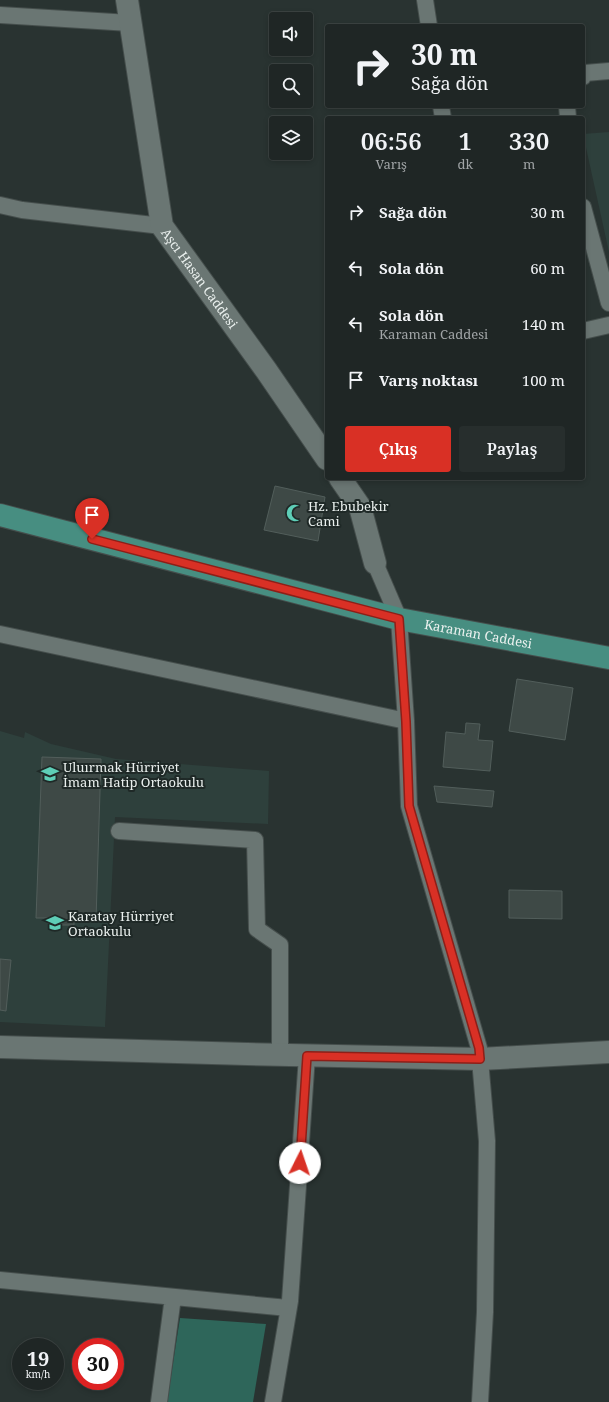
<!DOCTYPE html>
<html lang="tr">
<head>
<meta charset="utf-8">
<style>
  body { margin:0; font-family:"Noto Serif",serif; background:#272e2d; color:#f1f3f6; height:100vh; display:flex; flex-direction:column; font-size:15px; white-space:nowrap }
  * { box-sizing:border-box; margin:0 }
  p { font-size:13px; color:#a1a5a7 }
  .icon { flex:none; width:22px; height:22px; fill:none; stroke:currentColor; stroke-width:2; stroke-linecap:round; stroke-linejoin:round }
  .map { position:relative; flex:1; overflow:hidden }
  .sheet { position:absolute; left:325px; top:116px; width:260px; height:364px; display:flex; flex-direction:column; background:#1f2625; border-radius:4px; box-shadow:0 2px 6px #0003,0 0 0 1px #3c4342 }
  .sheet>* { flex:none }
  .hud { position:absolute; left:325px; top:24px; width:260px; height:84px; border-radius:4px; box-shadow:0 2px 6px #0003,0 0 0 1px #3c4342; background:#1f2625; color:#f1f3f6; overflow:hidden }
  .controls { position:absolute; left:269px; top:12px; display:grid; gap:8px }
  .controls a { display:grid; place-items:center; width:44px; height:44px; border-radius:4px; background:#1f2625; box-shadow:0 2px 6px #0003,0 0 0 1px #3c4342; font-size:20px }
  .speed { position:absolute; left:12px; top:1338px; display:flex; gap:8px; font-size:20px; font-weight:700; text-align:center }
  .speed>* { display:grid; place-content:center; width:52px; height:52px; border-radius:50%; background:#1f2625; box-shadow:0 2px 6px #0003,0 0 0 1px #3c4342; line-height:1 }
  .speed small { font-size:10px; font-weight:400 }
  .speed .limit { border:6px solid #d22; background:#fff; color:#111 }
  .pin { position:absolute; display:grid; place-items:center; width:34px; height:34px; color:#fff; margin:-41px -17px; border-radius:50% 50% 50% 0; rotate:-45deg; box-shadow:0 0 4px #0007 }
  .pin .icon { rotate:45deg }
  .me { position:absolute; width:44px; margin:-22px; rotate:4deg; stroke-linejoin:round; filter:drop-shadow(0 0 3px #0008) }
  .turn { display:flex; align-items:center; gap:14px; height:84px; padding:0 20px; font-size:18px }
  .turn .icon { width:52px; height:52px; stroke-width:2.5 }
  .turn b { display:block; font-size:28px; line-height:34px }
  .eta { display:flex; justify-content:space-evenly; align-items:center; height:68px; text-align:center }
  .eta b { font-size:24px; font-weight:600; line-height:28px }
  .cta { display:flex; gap:8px; margin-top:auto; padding:8px 20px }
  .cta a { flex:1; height:46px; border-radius:4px; background:#d93025; color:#fff; font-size:16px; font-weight:600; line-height:46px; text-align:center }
  .cta a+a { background:#272e2d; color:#f1f3f6 }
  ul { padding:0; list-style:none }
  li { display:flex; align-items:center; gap:12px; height:56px; padding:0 20px }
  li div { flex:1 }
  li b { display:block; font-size:15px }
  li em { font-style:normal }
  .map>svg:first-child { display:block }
  .built { fill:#2e403c }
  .green { fill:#2e665a }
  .building { fill:#3e4946; stroke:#525e5b }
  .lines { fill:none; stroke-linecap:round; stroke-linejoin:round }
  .street-casing { stroke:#454e4c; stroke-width:18 }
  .secondary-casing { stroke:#454e4c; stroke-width:24 }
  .primary-casing { stroke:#454e4c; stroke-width:24 }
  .street { stroke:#6a7673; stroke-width:16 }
  .secondary { stroke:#6a7673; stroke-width:22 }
  .primary { stroke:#478e81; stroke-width:22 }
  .route-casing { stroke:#8d1f18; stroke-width:10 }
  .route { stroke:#d93025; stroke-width:7 }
  .labels { text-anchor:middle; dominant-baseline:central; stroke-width:4; stroke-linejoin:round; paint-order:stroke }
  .street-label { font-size:13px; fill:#eaf0ee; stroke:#1f2927 }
  .poi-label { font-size:13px; fill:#eaf0ee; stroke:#1f2927; text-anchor:start }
</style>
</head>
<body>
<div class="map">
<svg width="609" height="1402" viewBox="0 0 609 1402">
  <rect width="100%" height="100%" fill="#293331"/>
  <!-- built -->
  <path class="built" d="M609,132V252L583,134Z
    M0,731L24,738L25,732L51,744L116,759L269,771L268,824L115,817L105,1027L0,1022Z"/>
  <!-- green -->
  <path class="green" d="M180,1318L266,1324L253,1402H167Z"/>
  <!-- building -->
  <path class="building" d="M275,486L325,497L318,541L264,530Z
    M517,679L573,688L565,740L509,731Z
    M466,723L480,724L478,740L493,741L490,771L443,767L446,732L465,734Z
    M42,757L101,759L96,920L74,919V925H58L59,918H36Z
    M434,786L494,791L492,807L437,802Z
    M509,890L562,891V919L509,918Z
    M0,959L11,960L6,1011L0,1010Z"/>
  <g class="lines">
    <!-- street casing -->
    <g class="street-casing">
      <path id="street" d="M425,0L429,26
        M0,15L130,23
        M583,77L585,73L609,71
        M441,106L443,118
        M567,106L568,118
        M0,205L22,210L162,226
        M583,207L609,303
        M583,331L609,325
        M375,563L399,619L406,721L409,806L479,1048L487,1141L485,1312L480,1402
        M0,634L406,721
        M119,831L255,840L257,929L280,945V1055
        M0,1280L288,1308
        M159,1402L173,1297
        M273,1402L290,1301L307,1056"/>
    </g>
    <!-- secondary casing -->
    <g class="secondary-casing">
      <g id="secondary">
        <path id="s1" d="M127,0L162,226L266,370L327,459"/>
        <path d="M340,478L360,507L375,563"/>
        <path d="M0,1047L247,1054L480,1059L609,1052"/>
      </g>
    </g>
    <!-- primary casing -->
    <g class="primary-casing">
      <g id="primary">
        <path id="s2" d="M0,515L399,619L609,658"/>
      </g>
    </g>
    <!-- street -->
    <use href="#street" class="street"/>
    <!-- secondary -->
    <use href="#secondary" class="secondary"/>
    <!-- primary -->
    <use href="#primary" class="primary"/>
  </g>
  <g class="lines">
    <!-- route casing -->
    <g class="route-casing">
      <path id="route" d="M92,539L399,619L406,722L409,806L479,1048L480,1059L307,1056L300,1163"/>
    </g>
    <!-- route -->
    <use href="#route" class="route"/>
  </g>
  <!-- icons -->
  <defs>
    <g id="mosque-bare" transform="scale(1.38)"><path d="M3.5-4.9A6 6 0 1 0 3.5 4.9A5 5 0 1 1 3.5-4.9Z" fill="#5eceb7" stroke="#1f2927" stroke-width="2.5" paint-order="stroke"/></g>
    <g id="school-bare" transform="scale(1.38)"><path d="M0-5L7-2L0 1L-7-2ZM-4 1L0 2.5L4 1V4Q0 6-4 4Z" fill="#5eceb7" stroke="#1f2927" stroke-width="2.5" paint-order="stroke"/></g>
  </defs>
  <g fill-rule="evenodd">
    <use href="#mosque-bare" x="295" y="513"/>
    <use href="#school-bare" x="50" y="774"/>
    <use href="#school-bare" x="55" y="923"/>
  </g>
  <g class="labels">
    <!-- street labels -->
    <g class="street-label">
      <text stroke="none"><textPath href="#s1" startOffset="293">Aşcı Hasan Caddesi</textPath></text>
      <text stroke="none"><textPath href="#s2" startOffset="493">Karaman Caddesi</textPath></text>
    </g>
    <!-- poi labels -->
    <g class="poi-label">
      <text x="308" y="506">Hz. Ebubekir<tspan x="308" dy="15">Cami</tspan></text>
      <text x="63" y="767">Uluırmak Hürriyet<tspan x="63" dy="15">İmam Hatip Ortaokulu</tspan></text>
      <text x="68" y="916">Karatay Hürriyet<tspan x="68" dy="15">Ortaokulu</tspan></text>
    </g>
  </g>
</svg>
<div class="controls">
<a><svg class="icon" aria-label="sound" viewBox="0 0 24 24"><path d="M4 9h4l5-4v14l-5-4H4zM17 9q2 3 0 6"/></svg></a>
<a><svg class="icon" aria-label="search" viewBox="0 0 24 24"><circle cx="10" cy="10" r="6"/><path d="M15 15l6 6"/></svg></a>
<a><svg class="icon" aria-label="layers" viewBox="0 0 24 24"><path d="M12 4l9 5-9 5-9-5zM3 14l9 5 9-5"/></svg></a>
</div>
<div class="speed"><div>19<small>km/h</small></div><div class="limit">30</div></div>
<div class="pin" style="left:92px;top:539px;background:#d93025"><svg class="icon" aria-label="arrive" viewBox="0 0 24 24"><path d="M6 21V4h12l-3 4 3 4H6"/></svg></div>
<svg class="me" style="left:300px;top:1163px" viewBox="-20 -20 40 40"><circle r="19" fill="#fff"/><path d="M0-13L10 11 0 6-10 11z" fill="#d93025"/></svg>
<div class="hud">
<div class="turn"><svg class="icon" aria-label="right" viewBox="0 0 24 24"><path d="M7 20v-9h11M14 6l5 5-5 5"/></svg><div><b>30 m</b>Sağa dön</div></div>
</div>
<section class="sheet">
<div class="eta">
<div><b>06:56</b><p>Varış</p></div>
<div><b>1</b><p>dk</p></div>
<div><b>330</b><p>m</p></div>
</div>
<ul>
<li><svg class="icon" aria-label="right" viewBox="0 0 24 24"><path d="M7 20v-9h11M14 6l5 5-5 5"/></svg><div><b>Sağa dön</b></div><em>30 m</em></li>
<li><svg class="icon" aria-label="left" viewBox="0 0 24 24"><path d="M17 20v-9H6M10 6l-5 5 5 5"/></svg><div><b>Sola dön</b></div><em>60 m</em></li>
<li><svg class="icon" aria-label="left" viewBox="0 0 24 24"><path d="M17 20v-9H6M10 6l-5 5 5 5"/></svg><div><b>Sola dön</b><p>Karaman Caddesi</p></div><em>140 m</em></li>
<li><svg class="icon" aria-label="arrive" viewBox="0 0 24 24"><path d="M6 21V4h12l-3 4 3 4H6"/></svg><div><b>Varış noktası</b></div><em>100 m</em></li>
</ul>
<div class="cta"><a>Çıkış</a><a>Paylaş</a></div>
</section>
</div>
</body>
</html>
